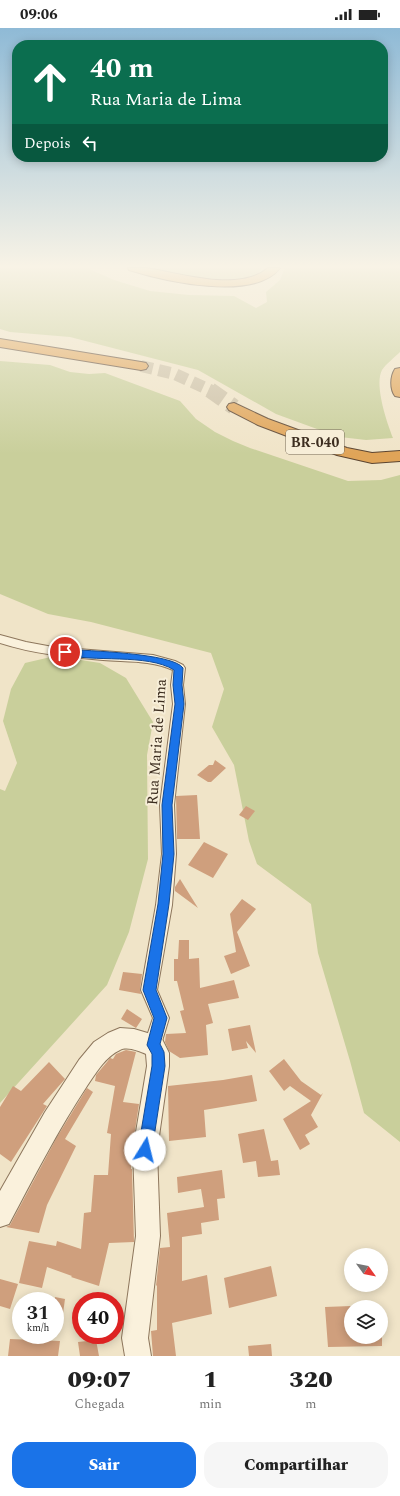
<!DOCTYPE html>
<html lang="pt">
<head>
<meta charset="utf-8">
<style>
  body { margin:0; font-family:Spectral,serif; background:#f6f6f6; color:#222; height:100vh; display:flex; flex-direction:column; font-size:15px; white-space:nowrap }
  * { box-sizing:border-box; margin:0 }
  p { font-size:13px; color:#767676 }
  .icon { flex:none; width:22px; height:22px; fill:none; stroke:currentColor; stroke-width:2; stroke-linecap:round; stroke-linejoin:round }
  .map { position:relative; height:1328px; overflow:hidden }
  .drawer { display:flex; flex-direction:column; background:#fff; flex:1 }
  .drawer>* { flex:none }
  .top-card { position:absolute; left:12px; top:12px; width:376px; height:122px; border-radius:16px; box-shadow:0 2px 10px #0003; background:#0b6e4f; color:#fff; overflow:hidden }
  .needle { width:26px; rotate:123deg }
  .tools { position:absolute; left:344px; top:1220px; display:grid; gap:8px }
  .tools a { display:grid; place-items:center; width:44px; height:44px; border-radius:50%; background:#fff; box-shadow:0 2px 10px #0003; font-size:20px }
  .speed { position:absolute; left:12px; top:1264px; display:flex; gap:8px; font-size:20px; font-weight:700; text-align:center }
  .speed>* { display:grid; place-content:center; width:52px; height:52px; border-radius:50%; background:#fff; box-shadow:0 2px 10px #0003; line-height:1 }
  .speed small { font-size:10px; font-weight:400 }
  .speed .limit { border:6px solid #d22; background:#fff; color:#111 }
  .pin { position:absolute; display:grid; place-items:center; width:34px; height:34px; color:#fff; margin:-17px; border:2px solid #fff; border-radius:50%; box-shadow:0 1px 4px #0007 }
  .me { position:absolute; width:44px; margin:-22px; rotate:9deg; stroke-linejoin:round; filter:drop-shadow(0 0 3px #0008) }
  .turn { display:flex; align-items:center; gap:14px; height:84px; padding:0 12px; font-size:18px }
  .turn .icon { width:52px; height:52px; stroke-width:2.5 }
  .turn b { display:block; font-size:28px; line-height:34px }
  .then { display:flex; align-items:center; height:38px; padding:0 12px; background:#0003; gap:8px; font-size:15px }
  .eta { display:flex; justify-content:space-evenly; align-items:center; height:68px; text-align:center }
  .eta b { font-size:24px; font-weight:800; line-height:28px }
  .primary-button { display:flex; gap:8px; margin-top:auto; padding:8px 12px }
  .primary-button a { flex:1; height:46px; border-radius:16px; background:#1a73e8; color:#fff; font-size:16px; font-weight:800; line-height:46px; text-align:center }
  .primary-button a+a { background:#f6f6f6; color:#222 }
  .status { display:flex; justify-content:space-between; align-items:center; height:28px; padding:0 20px; background:#fff; direction:ltr }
  .status svg { height:11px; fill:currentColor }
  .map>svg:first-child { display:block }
  .green { fill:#c9cf9b }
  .building { fill:#cf9f7d }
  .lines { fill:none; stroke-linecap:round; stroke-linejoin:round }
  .motorway-tunnel-far1 { stroke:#ccc0a6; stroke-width:12; stroke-dasharray:12 6; stroke-linecap:butt }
  .motorway-tunnel { stroke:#ccc0a6; stroke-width:16; stroke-dasharray:16 8; stroke-linecap:butt }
  .minor-casing { stroke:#8d765c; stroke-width:2 }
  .tertiary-casing { stroke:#8d765c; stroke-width:2 }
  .motorway-casing { stroke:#5b4430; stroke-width:2 }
  .minor { fill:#faf1dc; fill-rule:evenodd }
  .tertiary { fill:#faf1dc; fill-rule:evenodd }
  .motorway { fill:#e0a458; fill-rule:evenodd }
  .route { fill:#1a73e8; stroke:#114b97 }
  .labels { text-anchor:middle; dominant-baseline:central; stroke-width:4; stroke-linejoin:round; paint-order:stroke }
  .shield { fill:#f7eed8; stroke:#756857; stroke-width:1 }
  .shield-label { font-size:14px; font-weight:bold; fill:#3d2e20 }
  .street-label { font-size:15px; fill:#3d2e20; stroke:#f7eed8 }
</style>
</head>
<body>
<div class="status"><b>09:06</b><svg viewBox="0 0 49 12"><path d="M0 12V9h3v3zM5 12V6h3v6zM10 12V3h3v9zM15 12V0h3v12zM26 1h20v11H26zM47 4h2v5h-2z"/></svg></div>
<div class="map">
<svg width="400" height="1328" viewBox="0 0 400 1328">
  <rect width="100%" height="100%" fill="#f0e4c8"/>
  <!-- green -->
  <path class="green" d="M0,240H87L114,252L150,263L189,267L234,268L256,280L267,274L266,264L280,252L285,240H400V324C395,329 386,336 382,342C374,357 387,395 393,410L366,412L340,409L317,401L276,386L198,342L70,309L10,304L0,301Z
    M143,240H262L253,252C217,258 178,247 143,240Z
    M0,333L50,337L70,344L89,346L105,345L180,373L196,391L215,404L233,413L250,420L348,453L381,452L400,447V1114L364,1085L350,1033L318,925L311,876L257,836L249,813L234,737L212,699L224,661L211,625L91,594L48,586L0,566Z
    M55,628L100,635L126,650L153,694L147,727L148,831L129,904L107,957L0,1075V761L5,763L17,735L3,693L11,661L25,635Z"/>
  <!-- building -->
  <path class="building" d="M215,732L226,740L211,754H208L197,747L209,737H213Z
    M197,767L200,811H177L176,768Z
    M246,778L255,783L248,792L239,787Z
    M204,814L228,826L213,850L188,837Z
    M180,851L198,880L175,863V859Z
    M242,871L256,881L237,904L250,938L231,946L224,928L236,924L230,886Z
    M179,912H189V931L199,930L200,960L234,952L239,970L208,976L213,995L206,997L208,1027L180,1030L169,1023L165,1014L166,1006L186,1005L180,983L184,982L177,953H174V931H178Z
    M123,944L142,946L140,962L141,966L119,962Z
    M127,981L142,991L136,1000L121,991Z
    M250,997L256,1025L246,1013L248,1020L232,1023L228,1001Z
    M126,1022L136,1024L123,1074L139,1076L134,1109H132L131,1141H132L134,1214L109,1215L99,1258L71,1249L72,1248L47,1239L42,1260L19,1255L29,1213L56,1218L57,1213L81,1221L84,1185L91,1184L94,1147H108L111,1106L107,1105L115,1058L95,1053L96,1047L107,1034L110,1030L113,1031L116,1026Z
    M284,1031L301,1053L321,1067L323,1065L311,1087L318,1099L305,1107L310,1116L300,1122L283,1091L311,1073L290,1058L284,1063L269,1043Z
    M49,1034L65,1051L43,1076L47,1078L11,1134L0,1126V1079L13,1058L21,1063Z
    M252,1047L257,1073L204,1082L206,1109L169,1113L168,1058L223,1052Z
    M87,1060L93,1064L65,1111L76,1118L47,1177L39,1205L6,1199L10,1197L57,1109Z
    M264,1101L271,1133L278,1132L280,1147L258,1149L256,1133L243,1135L238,1106Z
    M222,1142L225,1170L217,1171L219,1192L201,1195L202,1206L182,1209V1253L207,1247L212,1286L172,1295L176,1328H153L151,1303L157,1302V1257L156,1258L160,1220L170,1219L167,1185L204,1179L201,1161L178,1165L177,1149Z
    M271,1238L277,1268L229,1280L224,1250Z
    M0,1251L18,1256L10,1281L0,1278Z
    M55,1269L65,1271L61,1300H55Z
    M351,1278V1309H382V1318L328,1319L325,1279Z
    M10,1311L60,1313L58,1328H8Z
    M96,1312L99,1328H80L78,1314Z
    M271,1316L272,1328H249L248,1318Z"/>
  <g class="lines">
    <!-- motorway-tunnel-far1 -->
    <path class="motorway-tunnel-far1" d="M141,338L175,346L212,363"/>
    <!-- motorway-tunnel -->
    <path class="motorway-tunnel" d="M210,362L234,379"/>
    <!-- minor casing -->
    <g class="minor-casing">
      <path id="minor" d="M0,607L26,614L53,619L153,627L175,633L183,637L185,640L183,657L185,676L174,777L176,826L172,877L157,962L169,990L159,1023L153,1026L147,1023L144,1017L153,990L141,962L156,877L162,826L160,777L173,676L171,657L173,642C151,632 126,634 103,632C68,629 34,626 0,615Z"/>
    </g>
    <!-- tertiary casing -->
    <g class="tertiary-casing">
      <path id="tertiary" d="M120,1000L134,1001L161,1009L169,1025V1038L157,1122L160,1208L148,1310L151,1328H125L122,1310L136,1208L133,1122L147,1038L146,1026C139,1023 127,1018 120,1022C106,1028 95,1046 87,1058C58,1102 34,1149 9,1196L0,1199V1163L45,1084L79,1032L94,1014L108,1005Z"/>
    </g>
    <!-- motorway casing -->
    <g class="motorway-casing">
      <path id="motorway" d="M128,240C134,240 140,240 146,240C180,245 239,265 268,240H280C254,274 164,253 129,242Z
        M0,311L141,334L146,335L148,338L146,341L141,342L0,319Z
        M400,340V369L395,368C390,361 390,349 395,341Z
        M234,375L268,391L347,420L372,425L400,423V433L372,435L337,427L258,397L229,382L227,379L229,376Z"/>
    </g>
    <!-- minor -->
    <use href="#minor" class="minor"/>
    <!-- tertiary -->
    <use href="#tertiary" class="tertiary"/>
    <!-- motorway -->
    <use href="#motorway" class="motorway"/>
  </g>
  <!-- sky -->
  <linearGradient id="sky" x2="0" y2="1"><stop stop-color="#8fbad6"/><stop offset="0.56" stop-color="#f8f3e6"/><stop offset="1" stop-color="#f8f3e6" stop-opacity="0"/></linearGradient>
  <rect width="400" height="426" fill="url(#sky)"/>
  <!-- route -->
  <path class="route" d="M65,621C87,623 173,625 183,640L182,657L184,676L172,777L174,826L169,876L156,962L167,990L160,1016L164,1024L165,1038L152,1122L150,1127L145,1130L140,1127L138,1122L152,1038V1026L147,1017L154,990L143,962L158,876L163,826L162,777L175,676L173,657L174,642C147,625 93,635 62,626L61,624Z"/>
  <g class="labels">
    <!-- shield labels -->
    <rect class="shield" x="286" y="402" width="58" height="24" rx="3"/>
    <g class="shield-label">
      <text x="315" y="414">BR-040</text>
    </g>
    <!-- street labels -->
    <g class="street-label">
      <text transform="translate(157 714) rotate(-86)">Rua Maria de Lima</text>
    </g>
  </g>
</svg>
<div class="tools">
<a><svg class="needle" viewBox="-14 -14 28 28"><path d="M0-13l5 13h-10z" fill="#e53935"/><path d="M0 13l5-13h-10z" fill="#767676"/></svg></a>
<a><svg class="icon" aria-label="layers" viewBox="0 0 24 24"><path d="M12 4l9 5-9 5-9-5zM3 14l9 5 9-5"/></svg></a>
</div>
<div class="speed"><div>31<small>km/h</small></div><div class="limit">40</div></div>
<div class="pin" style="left:65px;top:624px;background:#d93025"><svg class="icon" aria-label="arrive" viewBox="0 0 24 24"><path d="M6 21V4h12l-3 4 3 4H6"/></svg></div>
<svg class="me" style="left:145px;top:1122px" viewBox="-20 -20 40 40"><circle r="19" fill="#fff"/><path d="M0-13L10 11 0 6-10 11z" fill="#1a73e8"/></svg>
<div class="top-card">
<div class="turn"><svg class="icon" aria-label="ahead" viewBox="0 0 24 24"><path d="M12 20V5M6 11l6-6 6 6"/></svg><div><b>40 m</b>Rua Maria de Lima</div></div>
<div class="then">Depois<svg class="icon" aria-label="left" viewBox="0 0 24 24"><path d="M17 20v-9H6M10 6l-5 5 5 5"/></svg></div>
</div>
</div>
<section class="drawer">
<div class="eta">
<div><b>09:07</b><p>Chegada</p></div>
<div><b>1</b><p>min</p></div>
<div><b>320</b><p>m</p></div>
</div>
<div class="primary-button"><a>Sair</a><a>Compartilhar</a></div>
</section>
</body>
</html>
